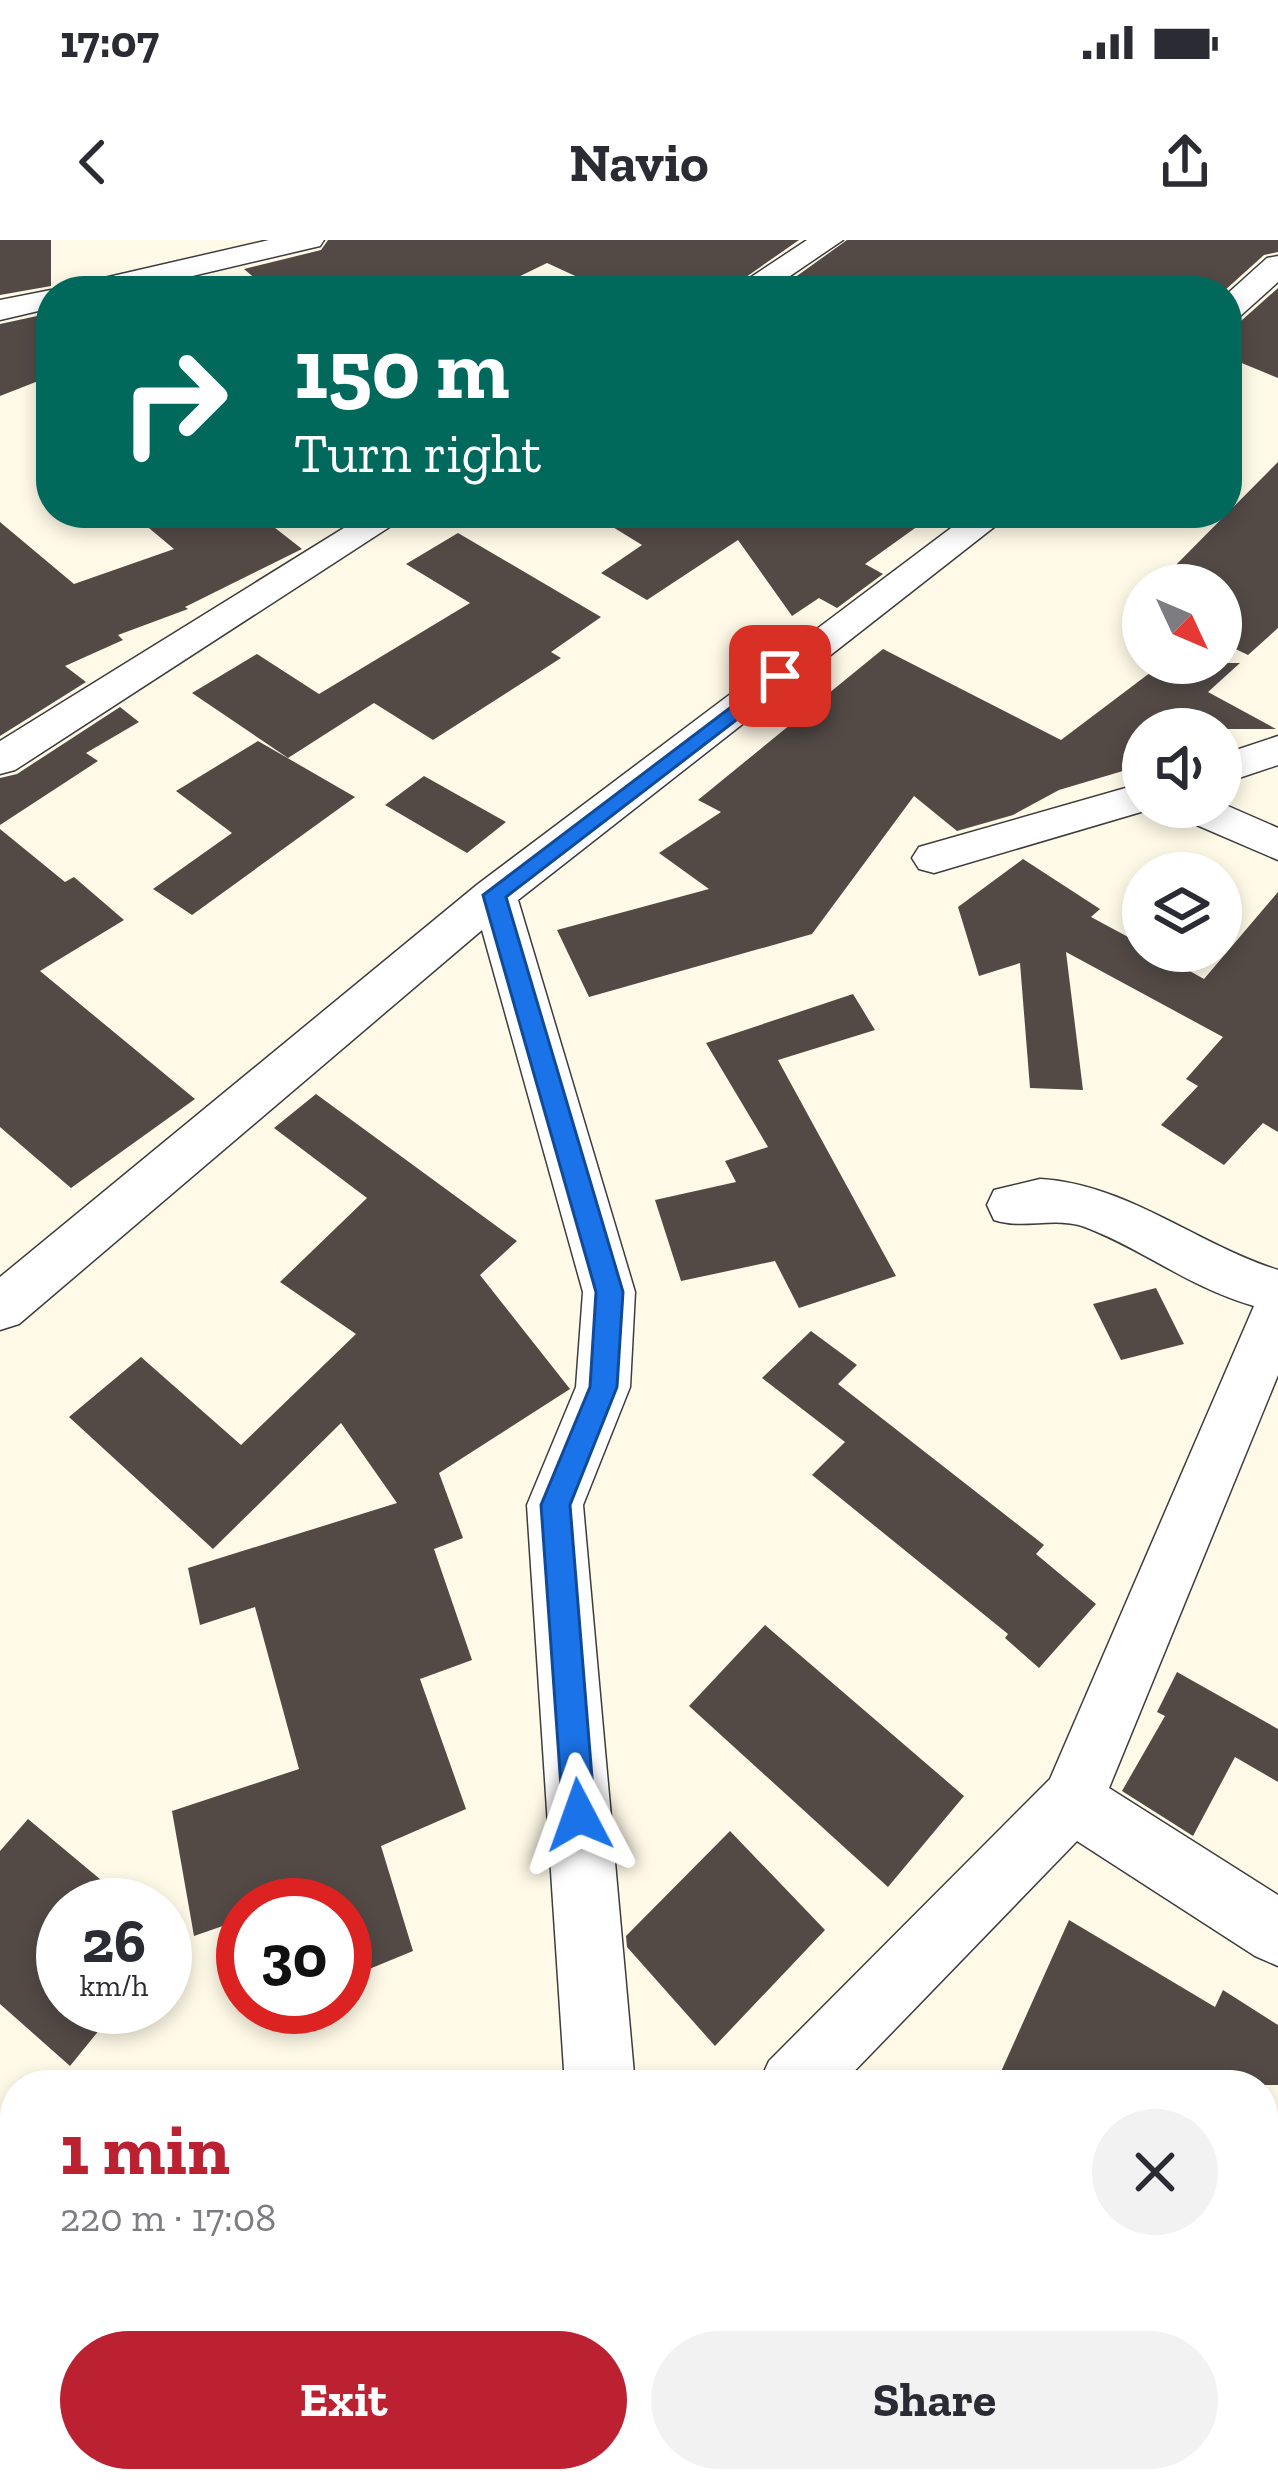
<!DOCTYPE html>
<html lang="en">
<head>
<meta charset="utf-8">
<style>
  body { margin:0; font-family:"Zilla Slab",serif; background:#f2f2f3; color:#2b2b33; height:100vh; display:flex; flex-direction:column; font-size:45px; white-space:nowrap }
  * { box-sizing:border-box; margin:0 }
  p { font-size:39px; color:#7c7c81 }
  .icon { flex:none; width:66px; height:66px; fill:none; stroke:currentColor; stroke-width:2; stroke-linecap:round; stroke-linejoin:round }
  .map { position:relative; flex:1; overflow:hidden }
  .drawer { position:absolute; left:0px; top:1830px; width:1278px; height:423px; display:flex; flex-direction:column; background:#fff; border-radius:48px 48px 0 0; box-shadow:0 6px 18px #0003 }
  .drawer>* { flex:none }
  .banner { position:absolute; left:36px; top:36px; width:1206px; height:252px; border-radius:48px; box-shadow:0 6px 18px #0003; background:#00695c; color:#fff; overflow:hidden }
  .needle { width:78px; rotate:134deg }
  .buttons { position:absolute; left:1122px; top:324px; display:grid; gap:24px }
  .buttons a { display:grid; place-items:center; width:120px; height:120px; border-radius:50%; background:#fff; box-shadow:0 6px 18px #0003; font-size:60px }
  .speed { position:absolute; left:36px; top:1638px; display:flex; gap:24px; font-size:60px; font-weight:700; text-align:center }
  .speed>* { display:grid; place-content:center; width:156px; height:156px; border-radius:50%; background:#fff; box-shadow:0 6px 18px #0003; line-height:1 }
  .speed small { font-size:30px; font-weight:400 }
  .speed .limit { border:18px solid #d22; background:#fff; color:#111 }
  .pin { position:absolute; display:grid; place-items:center; width:102px; height:102px; color:#fff; margin:-51px; border-radius:24px; box-shadow:0 6px 18px #0006 }
  .me { position:absolute; width:132px; margin:-66px; rotate:356deg; stroke-linejoin:round; filter:drop-shadow(0 0 9px #0008) }
  .turn { display:flex; align-items:center; gap:42px; height:252px; padding:0 60px; font-size:54px }
  .turn .icon { width:156px; height:156px; stroke-width:2.5 }
  .turn b { display:block; font-size:84px; line-height:102px }
  .round { display:grid; place-items:center; flex:none; width:126px; height:126px; border-radius:63px; background:#f2f2f3 }
  .head { display:flex; align-items:center; justify-content:space-between; height:204px; padding:0 60px }
  h1 { font-size:72px; font-weight:700; line-height:90px; color:#bb2130 }
  .primary-button { display:flex; gap:24px; margin-top:auto; padding:24px 60px }
  .primary-button a { flex:1; height:138px; border-radius:72px; background:#bb2130; color:#fff; font-size:48px; font-weight:700; line-height:138px; text-align:center }
  .primary-button a+a { background:#f2f2f3; color:#2b2b33 }
  .status { display:flex; justify-content:space-between; align-items:center; height:84px; padding:0 60px; background:#fff; direction:ltr }
  .status svg { height:33px; fill:currentColor }
  header { display:flex; justify-content:space-between; align-items:center; height:156px; padding:0 60px; background:#fff; font-size:54px; font-weight:700 }
  .map>svg:first-child { display:block }
  .building { fill:#534a46 }
  .lines { fill:none; stroke-linecap:round; stroke-linejoin:round }
  .minor-casing { stroke:#3d3d3d; stroke-width:3 }
  .minor { fill:#fff; fill-rule:evenodd }
  .route { fill:#1a73e8; stroke:#114b97; stroke-width:3 }
</style>
</head>
<body>
<div class="status"><b>17:07</b><svg viewBox="0 0 49 12"><path d="M0 12V9h3v3zM5 12V6h3v6zM10 12V3h3v9zM15 12V0h3v12zM26 1h20v11H26zM47 4h2v5h-2z"/></svg></div>
<header><svg class="icon" aria-label="back" viewBox="0 0 24 24"><path d="M15 5l-7 7 7 7"/></svg>Navio<svg class="icon" aria-label="share" viewBox="0 0 24 24"><path d="M12 15V3M7 8l5-5 5 5M5 13v7h14v-7"/></svg></header>
<div class="map">
<svg width="1278" height="2252" viewBox="0 0 1278 2252">
  <rect width="100%" height="100%" fill="#fff9e7"/>
  <!-- building -->
  <path class="building" d="M0,0H51V46L0,55Z
    M328,0H799L726,51H608L547,23L498,47L479,38L462,51H270L244,29L321,10Z
    M847,0H1278V12L1264,15L1224,51H776Z
    M1278,48V138L1227,117V85L1241,81Z
    M51,73V136L0,156V84Z
    M1278,222V388L1248,415L1221,402V345H1156Z
    M131,273H256L302,309L185,367L188,369L118,395L123,400L65,426L86,442L0,496V282L74,344L174,309Z
    M590,273H936L865,324L883,334L837,368L819,358L792,376L738,300L647,360L601,333L642,305Z
    M458,293L601,377L551,412L561,418L433,500L374,463L288,518L192,453L257,414L319,454L470,363L406,324Z
    M883,409L1061,500L1163,423H1240L1208,452L1276,489H1143V525L1059,550L1013,575L957,591L914,556L812,694L589,757L557,690L709,649L659,613L721,572L698,560Z
    M120,467L139,482L86,513L98,521L0,585V538L17,534Z
    M258,501L355,557L192,675L153,649L232,593L176,551Z
    M424,536L506,582L467,613L385,565Z
    M0,589L65,642L74,637L124,680L40,731L195,859L71,948L0,887Z
    M1023,619L1100,669L1091,677L1143,705V711H1154L1204,739L1278,652V892L1263,883L1224,925L1161,885L1198,846L1186,839L1223,797L1066,712L1083,850L1030,848L1020,723L979,736L958,667Z
    M853,754L875,790L778,820L896,1036L799,1068L775,1021L681,1041L655,960L736,942L725,921L768,907L706,803Z
    M316,854L517,1001L480,1035L570,1149L439,1233L463,1298L434,1309L472,1420L420,1439L466,1569L381,1606L413,1711L345,1739V1665H243V1679L194,1696L172,1571L299,1529L255,1367L200,1385L188,1328L397,1263L341,1183L213,1309L69,1177L141,1117L241,1205L356,1094L280,1042L367,958L274,888Z
    M1156,1048L1184,1104L1121,1120L1093,1064Z
    M811,1091L857,1125L838,1144L1044,1305L1036,1314L1096,1364L1039,1428L1005,1398L1008,1394L812,1235L845,1202L762,1138Z
    M765,1385L964,1556L888,1647L689,1466Z
    M1177,1432L1278,1489V1542L1235,1517L1193,1596L1122,1551L1165,1476L1157,1472Z
    M28,1579L131,1665H63V1767H118L70,1826L0,1764V1611Z
    M730,1591L825,1690L715,1806L627,1707L626,1696Z
    M1069,1680L1215,1767L1223,1750L1278,1785V1845H995Z"/>
  <g class="lines">
    <!-- minor casing -->
    <g class="minor-casing">
      <path id="minor" d="M269,0H324L320,6L129,51H73L78,44Z
        M807,0H843L768,51H730Z
        M1278,16V42L1238,78L1227,81V54L1267,18Z
        M51,50L57,51H51V68L0,80V60Z
        M368,273H411L15,530L0,534V501Z
        M971,273H1012L518,660L635,1052L630,1147L583,1265L635,1845H565L527,1265L576,1147L583,1052L482,690L19,1084L0,1090V1037L478,644Z
        M1278,496V525L1221,544V515Z
        M1143,543V567H1158L934,633L919,629L912,618L919,607Z
        M1221,563L1278,588V620L1178,577L1172,567H1221Z
        M1040,939C1127,944 1196,1004 1278,1030V1135L1109,1548L1278,1655V1726L1255,1716L1077,1601L841,1845H758L769,1821L1050,1539L1254,1066C1188,1047 1145,1010 1085,987C1054,976 1024,990 994,980L987,965L994,950Z
        M15,2062V2154L0,2160V2068Z
        M599,2238H677L678,2252H600Z"/>
    </g>
    <!-- minor -->
    <use href="#minor" class="minor"/>
  </g>
  <!-- route -->
  <path class="route" d="M780,430L790,436L787,441L506,657L623,1052L617,1147L570,1265L595,1575L590,1586L579,1591L568,1586L563,1575L541,1265L590,1147L596,1052L483,655Z"/>
</svg>
<div class="buttons">
<a><svg class="needle" viewBox="-14 -14 28 28"><path d="M0-13l5 13h-10z" fill="#e53935"/><path d="M0 13l5-13h-10z" fill="#7c7c81"/></svg></a>
<a><svg class="icon" aria-label="sound" viewBox="0 0 24 24"><path d="M4 9h4l5-4v14l-5-4H4zM17 9q2 3 0 6"/></svg></a>
<a><svg class="icon" aria-label="layers" viewBox="0 0 24 24"><path d="M12 4l9 5-9 5-9-5zM3 14l9 5 9-5"/></svg></a>
</div>
<div class="speed"><div>26<small>km/h</small></div><div class="limit">30</div></div>
<div class="pin" style="left:780px;top:436px;background:#d93025"><svg class="icon" aria-label="arrive" viewBox="0 0 24 24"><path d="M6 21V4h12l-3 4 3 4H6"/></svg></div>
<svg class="me" style="left:579px;top:1575px" viewBox="-20 -20 40 40"><path d="M0-17L14 15 0 8-14 15z" fill="#1a73e8" stroke="#fff" stroke-width="4"/></svg>
<div class="banner">
<div class="turn"><svg class="icon" aria-label="right" viewBox="0 0 24 24"><path d="M7 20v-9h11M14 6l5 5-5 5"/></svg><div><b>150 m</b>Turn right</div></div>
</div>
<section class="drawer">
<div class="head"><div><h1>1 min</h1><p>220 m · 17:08</p></div><a class="round"><svg class="icon" aria-label="close" viewBox="0 0 24 24"><path d="M6 6l12 12M18 6L6 18"/></svg></a></div>
<div class="primary-button"><a>Exit</a><a>Share</a></div>
</section>
</div>
</body>
</html>
